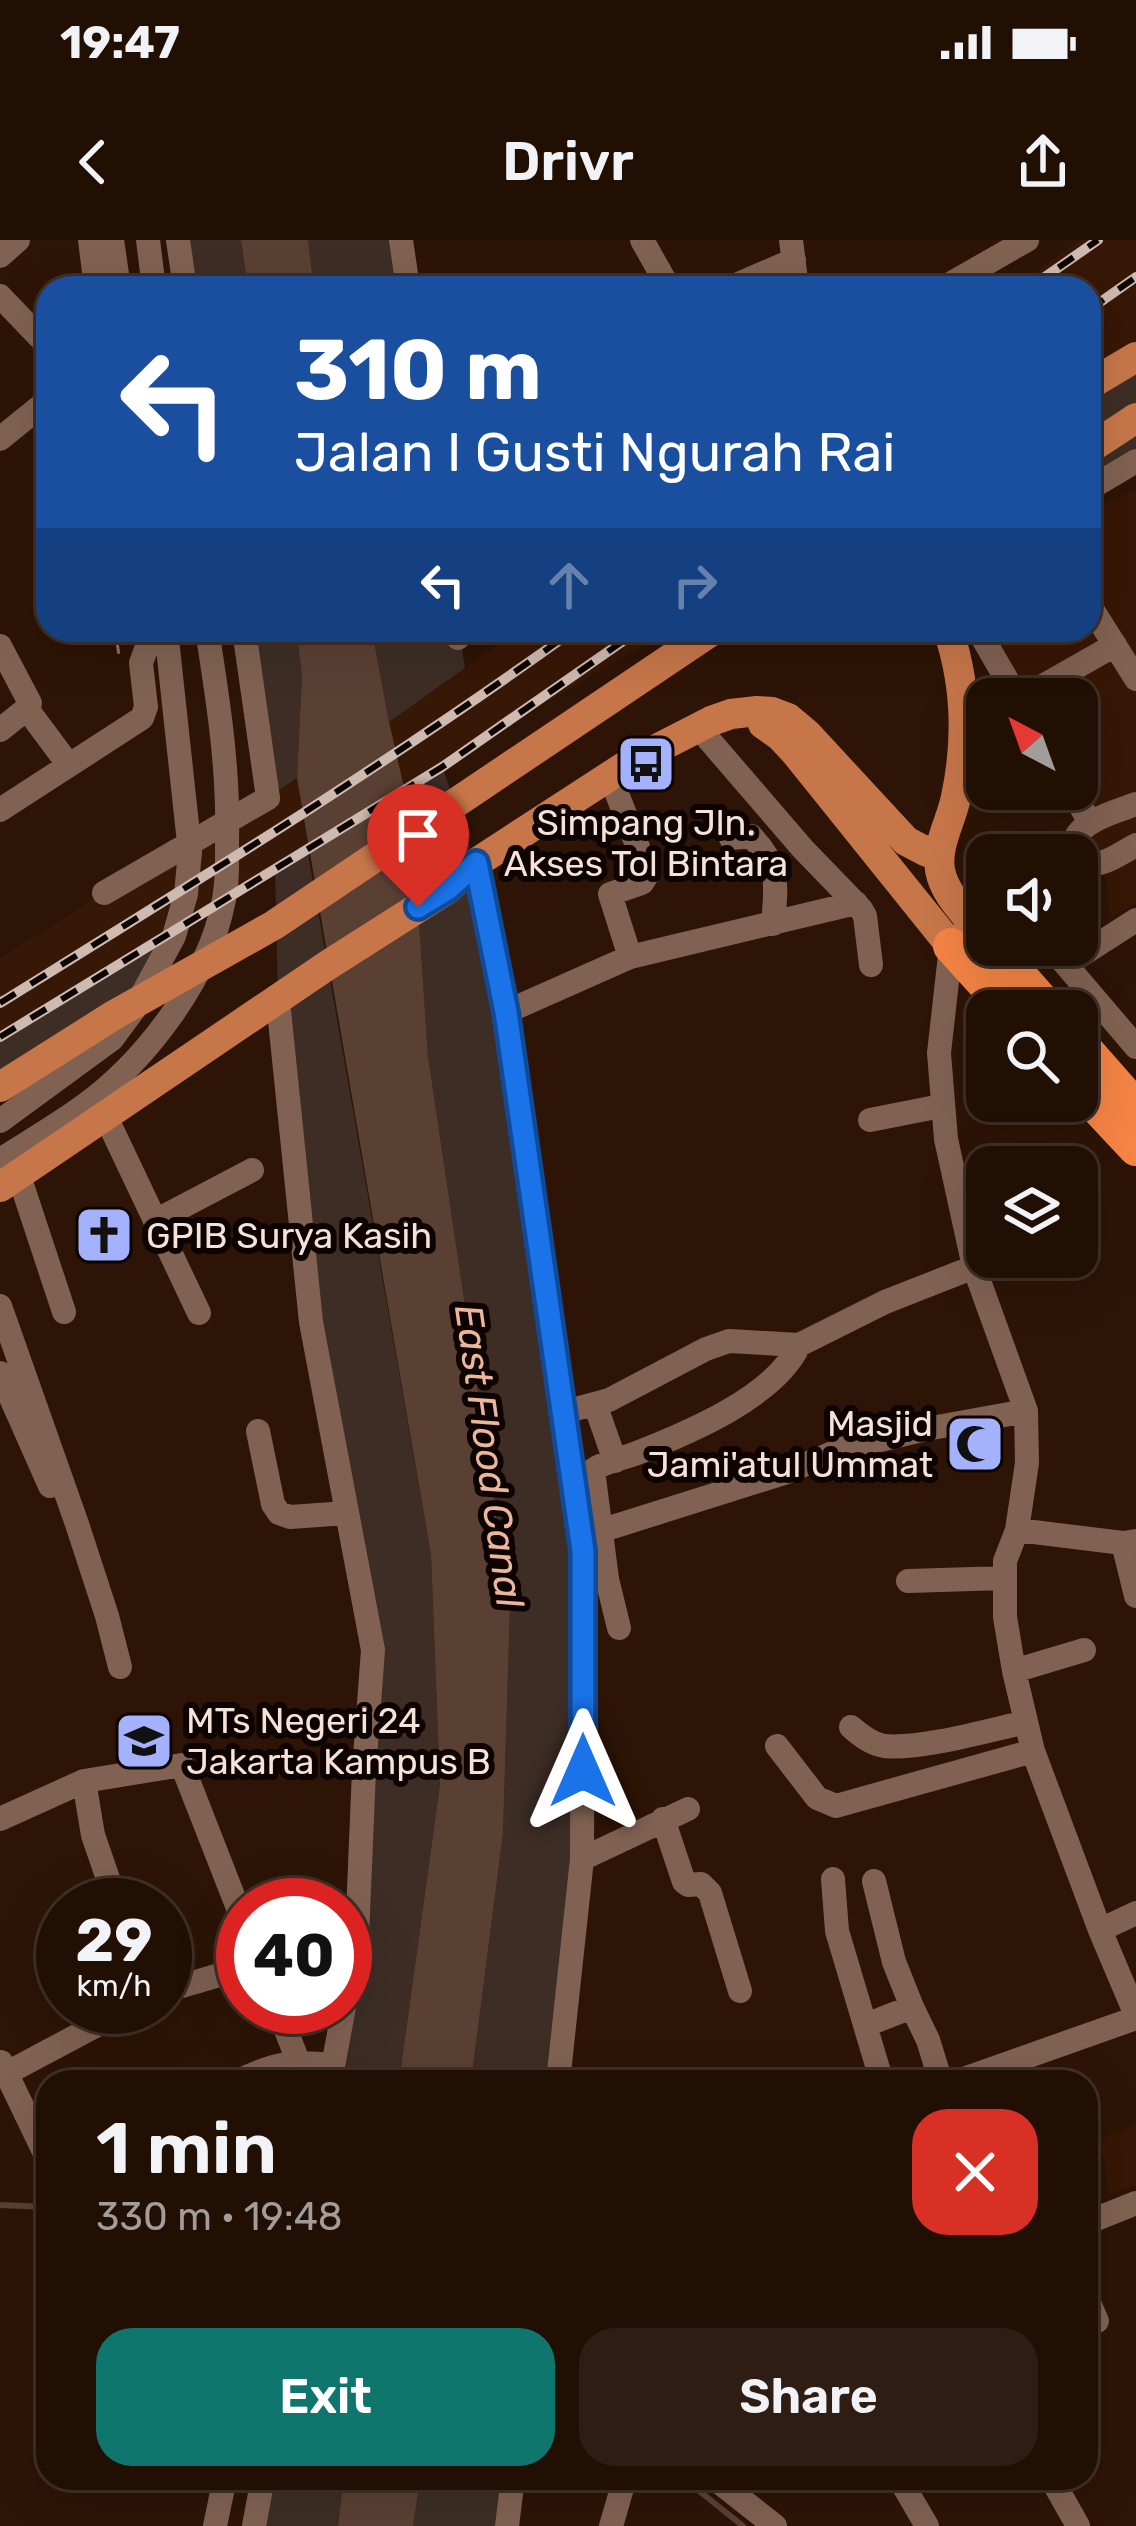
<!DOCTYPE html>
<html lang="en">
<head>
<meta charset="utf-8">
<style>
  body { margin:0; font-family:Rubik,sans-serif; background:#2e1d13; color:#f1f3f6; height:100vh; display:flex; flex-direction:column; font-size:45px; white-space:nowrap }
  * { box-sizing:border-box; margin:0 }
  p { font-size:39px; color:#a29c9a }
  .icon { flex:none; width:66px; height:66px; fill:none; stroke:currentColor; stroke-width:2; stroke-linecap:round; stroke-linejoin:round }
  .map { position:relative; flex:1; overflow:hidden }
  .side { position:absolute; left:36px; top:1830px; width:1062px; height:420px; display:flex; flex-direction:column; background:#220f04; border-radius:36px; box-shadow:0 12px 48px #0002,0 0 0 3px #3f2f26 }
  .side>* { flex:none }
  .guide { position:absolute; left:36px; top:36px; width:1065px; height:366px; border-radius:36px; box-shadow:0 12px 48px #0002,0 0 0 3px #3f2f26; background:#1a4fa0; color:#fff; overflow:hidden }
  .needle { width:78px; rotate:319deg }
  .fabs { position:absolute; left:966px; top:438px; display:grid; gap:24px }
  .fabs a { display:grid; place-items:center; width:132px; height:132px; border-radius:24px; background:#220f04; box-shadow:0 12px 48px #0002,0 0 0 3px #3f2f26; font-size:60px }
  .speed { position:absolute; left:36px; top:1638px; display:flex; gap:24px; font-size:60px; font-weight:700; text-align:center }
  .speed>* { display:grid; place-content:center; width:156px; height:156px; border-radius:50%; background:#220f04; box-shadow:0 12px 48px #0002,0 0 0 3px #3f2f26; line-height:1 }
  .speed small { font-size:30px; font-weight:400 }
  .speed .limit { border:18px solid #d22; background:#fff; color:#111 }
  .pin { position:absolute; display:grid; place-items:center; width:102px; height:102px; color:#fff; margin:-123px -51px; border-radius:50% 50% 50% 0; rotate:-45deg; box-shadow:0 0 12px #0007 }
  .pin .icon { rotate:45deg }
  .me { position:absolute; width:132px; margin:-66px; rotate:0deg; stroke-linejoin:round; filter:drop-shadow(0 0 9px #0008) }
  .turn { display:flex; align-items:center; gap:42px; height:252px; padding:0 60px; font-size:54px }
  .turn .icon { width:156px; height:156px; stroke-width:2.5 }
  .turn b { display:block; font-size:84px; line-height:102px }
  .lanes { display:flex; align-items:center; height:114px; padding:0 60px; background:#0003; justify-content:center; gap:60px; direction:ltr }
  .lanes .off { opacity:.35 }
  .round { display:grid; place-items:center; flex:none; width:126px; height:126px; border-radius:36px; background:#2e1d13 }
  .overview { display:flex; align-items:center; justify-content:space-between; height:204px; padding:0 60px }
  h1 { font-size:72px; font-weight:600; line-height:90px }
  .action { display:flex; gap:24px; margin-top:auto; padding:24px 60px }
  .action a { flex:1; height:138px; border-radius:36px; background:#0f766e; color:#fff; font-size:48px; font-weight:600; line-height:138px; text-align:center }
  .action a+a { background:#2e1d13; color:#f1f3f6 }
  .status { display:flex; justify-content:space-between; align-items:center; height:84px; padding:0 60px; background:#220f04; direction:ltr }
  .status svg { height:33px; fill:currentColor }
  header { display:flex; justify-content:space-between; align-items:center; height:156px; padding:0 60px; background:#220f04; font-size:54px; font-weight:600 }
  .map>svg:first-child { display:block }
  .built { fill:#371706 }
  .green { fill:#3d2d25 }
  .water { fill:#5a4033 }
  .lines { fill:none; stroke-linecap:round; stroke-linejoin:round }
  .stream { stroke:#5a4033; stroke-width:6 }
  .path { stroke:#887266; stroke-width:3; stroke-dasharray:9 6; stroke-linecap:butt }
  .minor { stroke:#816252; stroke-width:24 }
  .major { stroke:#c7764a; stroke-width:30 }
  .highway { stroke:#f58445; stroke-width:36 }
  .rail-casing { stroke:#cebab0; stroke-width:10 }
  .rail { stroke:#0d0401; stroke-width:6; stroke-dasharray:18; stroke-linecap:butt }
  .route-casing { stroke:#114b97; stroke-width:30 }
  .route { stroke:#1a73e8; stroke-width:21 }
  .labels { text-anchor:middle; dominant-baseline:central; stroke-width:12; stroke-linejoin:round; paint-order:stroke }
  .poi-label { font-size:36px; fill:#f5e2d9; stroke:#0d0401; text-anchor:start }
  .water-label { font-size:39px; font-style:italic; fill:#ecb69c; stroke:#0d0401 }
</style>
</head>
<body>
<div class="status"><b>19:47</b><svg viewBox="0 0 49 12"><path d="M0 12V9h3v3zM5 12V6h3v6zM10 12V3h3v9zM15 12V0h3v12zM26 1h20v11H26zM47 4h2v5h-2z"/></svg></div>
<header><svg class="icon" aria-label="back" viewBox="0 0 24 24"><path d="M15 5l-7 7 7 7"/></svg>Drivr<svg class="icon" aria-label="share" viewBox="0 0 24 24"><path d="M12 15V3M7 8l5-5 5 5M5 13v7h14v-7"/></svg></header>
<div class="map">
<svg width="1136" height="2286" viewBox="0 0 1136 2286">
  <rect width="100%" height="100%" fill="#2d1406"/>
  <!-- built -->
  <path class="built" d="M1081,0H1136V108L1089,131V48H1011Z
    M1136,249V663L1110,679L1105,622L1079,621L1090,582L1077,549V459H1018L978,390H1089V271Z
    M519,390H671L487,496L0,798V718L104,653L268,558L389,482Z
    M1136,1884V1945L1108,1955L1105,1924L1098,1899Z"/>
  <!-- green -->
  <path class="green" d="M178,0H241L248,48H185Z
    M308,0H401L408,48H314Z
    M1136,108V221L1089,249V131Z
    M244,390H296L302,435L297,538L268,558Z
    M372,390H459L465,428L389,482Z
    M442,527L476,623L582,1308V1619L558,1842H471L503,1594L510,1368L428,816L418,667L404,550Z
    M307,608L431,1315L440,1544L399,1842H333L373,1410L311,1082L278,761L275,628Z
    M177,688L138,762L0,847V798Z
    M264,2238H345L338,2286H255Z
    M419,2238H513L507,2286H412Z"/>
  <!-- water -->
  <path class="water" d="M241,0H308L314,48H248Z
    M296,390H372L389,482L421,621L418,667L428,816L510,1368L503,1594L471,1842H399L440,1544L431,1315L297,538L302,435Z
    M344,2238H420L413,2286H338Z"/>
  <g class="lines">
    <!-- stream -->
    <path class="stream" d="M0,1965L48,1967
      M683,2238L743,2286"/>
    <!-- path -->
    <path class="path" d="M115,390L119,415"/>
    <!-- minor -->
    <path class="minor" d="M90,0L96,48
      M112,0L119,48
      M148,0L154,48
      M178,0L185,48
      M401,0L408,48
      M642,0L669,48
      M791,0L797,48
      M0,16L18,0
      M729,48L794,20
      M943,48L1027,0
      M0,56L48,106
      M0,199L48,160
      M1089,249L1136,221
      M1089,364L1136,439
      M457,390L458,398
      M978,390L1018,459
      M0,406L30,463L29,467L0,490
      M1020,459L1115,405
      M27,469L68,524
      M698,487L803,609L861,669L865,676L871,725
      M610,536L648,633L642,643L610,654L630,717
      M1071,549L1090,583
      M0,570L142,478L146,467L141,423L153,390
      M731,598L751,596C781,627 776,646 773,684
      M1074,615C1067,583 1113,573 1136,564
      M1077,618C1097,633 1117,615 1136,605
      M476,623L506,772L583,1311L582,1619L558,1842
      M104,653L268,558L244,390
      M1049,705L1136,807
      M951,706L939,813L946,899L974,1027L1026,1171L1027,1223L1017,1290L1005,1321V1377L1014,1431L1033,1511L1100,1690L1136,1775
      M1066,725L1136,680
      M278,761L311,1082L373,1410L364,1530L357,1697L345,1760
      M506,772L630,717L856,663
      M1045,861L1055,873L1070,861
      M106,877L199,1073
      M870,880L941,866
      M0,881L112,799L135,768L174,696L186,654L190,612L166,390
      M0,920C28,902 58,885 85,865C145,821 208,739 223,664C228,643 227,621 227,600C229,529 218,460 207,390
      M19,936L64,1072
      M155,981L252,930
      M0,1066L77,1284L107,1376L120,1427
      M0,1133L50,1246
      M595,1164L615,1221
      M564,1172L609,1160L706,1109L729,1101L799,1105L885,1062L974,1027
      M258,1191L273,1264L279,1273L290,1277L347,1273
      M603,1290L787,1232L842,1209L926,1189L1026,1171
      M1017,1290L1123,1303L1136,1301
      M1123,1303L1136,1356
      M908,1341L1005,1338
      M619,1388L607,1339L593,1230C606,1221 622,1219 637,1213C688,1193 775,1157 799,1105
      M1014,1431L1084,1410
      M851,1487C860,1495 871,1504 884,1506C919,1510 990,1490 1026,1482
      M777,1506L817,1558L836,1566L1033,1511
      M84,1541L93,1595L117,1665
      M0,1579L84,1541L182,1525L243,1681
      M663,1579L684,1642L688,1645L701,1644L710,1653L740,1751
      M582,1619L688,1569
      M833,1639L837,1691L882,1842
      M1100,1690L1136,1673
      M165,1751L243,1728
      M277,1767L298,1821
      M912,1767L928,1800L941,1842
      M866,1785L912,1767L894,1722L874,1641
      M1,1822L48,1920
      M7,1833L131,1767
      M236,1842C273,1824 291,1820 332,1825
      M330,1842L344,1767
      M955,1842L1136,1778
      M1086,1983L1136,1963
      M1086,2056L1097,2081
      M714,2238L775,2286
      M899,2238L927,2286
      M1051,2238L1078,2286
      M215,2286L225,2238
      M254,2286L263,2238
      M507,2286L513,2238
      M611,2286L625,2238"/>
    <!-- major -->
    <path class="major" d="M1089,145L1136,117
      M1089,209L1136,178
      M763,484L780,496L795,512L951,706L975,686C961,669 944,652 940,630C936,605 951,582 956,557C968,500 967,446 948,390
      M0,847L114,775L274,685L713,390
      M0,947L328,725L449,648L476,623L633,521L711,481L731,474L757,471L772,472L788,478L807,494L906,601L927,612L940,606"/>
    <!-- highway -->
    <path class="highway" d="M992,705L1050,771
      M951,706L1010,771
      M1077,801L1136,868
      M1077,845L1136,908"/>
    <!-- rail casing -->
    <g class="rail-casing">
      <path id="rail" d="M1029,48L1098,0
        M1089,70L1136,37
        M0,763C195,642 388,524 574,390
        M0,797L442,527L639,390"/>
    </g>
    <!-- rail -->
    <use href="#rail" class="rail"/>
  </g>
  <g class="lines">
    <!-- route casing -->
    <g class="route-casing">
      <path id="route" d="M418,667L449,648L476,623L506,772L583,1311V1531"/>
    </g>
    <!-- route -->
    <use href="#route" class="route"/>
  </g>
  <!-- icons -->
  <defs>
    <g id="bus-square" transform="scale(3)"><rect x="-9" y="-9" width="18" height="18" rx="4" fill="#a4b1fc" stroke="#0d0401"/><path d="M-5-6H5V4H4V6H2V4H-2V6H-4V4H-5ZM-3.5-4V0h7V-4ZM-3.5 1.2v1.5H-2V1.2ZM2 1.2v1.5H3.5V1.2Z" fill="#111"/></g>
    <g id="church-square" transform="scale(3)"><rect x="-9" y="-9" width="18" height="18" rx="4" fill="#a4b1fc" stroke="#0d0401"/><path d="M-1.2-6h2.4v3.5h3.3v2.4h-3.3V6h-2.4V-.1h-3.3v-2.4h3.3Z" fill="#111"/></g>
    <g id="mosque-square" transform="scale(3)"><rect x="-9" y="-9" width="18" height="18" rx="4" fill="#a4b1fc" stroke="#0d0401"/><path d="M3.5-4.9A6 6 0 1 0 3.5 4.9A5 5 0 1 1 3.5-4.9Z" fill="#111"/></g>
    <g id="school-square" transform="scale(3)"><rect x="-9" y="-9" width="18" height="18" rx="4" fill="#a4b1fc" stroke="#0d0401"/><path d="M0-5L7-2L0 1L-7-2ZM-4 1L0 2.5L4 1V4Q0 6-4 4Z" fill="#111"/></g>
  </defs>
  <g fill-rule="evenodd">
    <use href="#bus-square" x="646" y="524"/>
    <use href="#church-square" x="104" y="995"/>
    <use href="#mosque-square" x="975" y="1204"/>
    <use href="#school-square" x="144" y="1501"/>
  </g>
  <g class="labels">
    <!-- poi labels -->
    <g class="poi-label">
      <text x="646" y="582" text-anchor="middle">Simpang Jln.<tspan x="646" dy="41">Akses Tol Bintara</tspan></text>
      <text x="146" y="995">GPIB Surya Kasih</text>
      <text x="933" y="1183" text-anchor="end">Masjid<tspan x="933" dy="41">Jami'atul Ummat</tspan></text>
      <text x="186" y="1480">MTs Negeri 24<tspan x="186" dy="41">Jakarta Kampus B</tspan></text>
    </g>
    <!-- water labels -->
    <g class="water-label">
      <text transform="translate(489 1216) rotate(82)">East Flood Canal</text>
    </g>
  </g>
</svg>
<div class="fabs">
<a><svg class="needle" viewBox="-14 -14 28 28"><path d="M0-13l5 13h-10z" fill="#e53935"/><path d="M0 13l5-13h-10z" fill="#a29c9a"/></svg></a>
<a><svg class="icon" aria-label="sound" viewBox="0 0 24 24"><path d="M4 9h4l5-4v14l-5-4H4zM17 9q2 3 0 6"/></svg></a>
<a><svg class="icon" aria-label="search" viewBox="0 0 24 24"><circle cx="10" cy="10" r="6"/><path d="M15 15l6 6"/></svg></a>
<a><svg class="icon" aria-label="layers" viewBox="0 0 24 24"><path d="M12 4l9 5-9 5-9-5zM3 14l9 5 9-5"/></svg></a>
</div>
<div class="speed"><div>29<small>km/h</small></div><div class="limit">40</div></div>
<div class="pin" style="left:418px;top:667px;background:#d93025"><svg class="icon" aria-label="arrive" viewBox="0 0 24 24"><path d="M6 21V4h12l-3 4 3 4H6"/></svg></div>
<svg class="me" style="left:583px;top:1531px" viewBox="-20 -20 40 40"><path d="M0-17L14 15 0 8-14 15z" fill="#1a73e8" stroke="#fff" stroke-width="4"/></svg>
<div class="guide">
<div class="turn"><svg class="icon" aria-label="left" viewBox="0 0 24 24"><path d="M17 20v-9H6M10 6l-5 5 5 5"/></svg><div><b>310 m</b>Jalan I Gusti Ngurah Rai</div></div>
<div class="lanes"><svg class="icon" aria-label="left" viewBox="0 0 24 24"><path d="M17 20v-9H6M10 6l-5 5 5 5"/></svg><svg class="icon off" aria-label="ahead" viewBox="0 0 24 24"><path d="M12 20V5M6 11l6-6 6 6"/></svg><svg class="icon off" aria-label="right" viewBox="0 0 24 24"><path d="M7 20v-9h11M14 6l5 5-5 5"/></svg></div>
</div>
<section class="side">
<div class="overview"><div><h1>1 min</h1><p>330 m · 19:48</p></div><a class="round" style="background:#d93025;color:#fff"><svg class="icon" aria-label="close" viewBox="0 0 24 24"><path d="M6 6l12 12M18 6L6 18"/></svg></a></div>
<div class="action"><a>Exit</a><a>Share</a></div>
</section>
</div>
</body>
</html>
